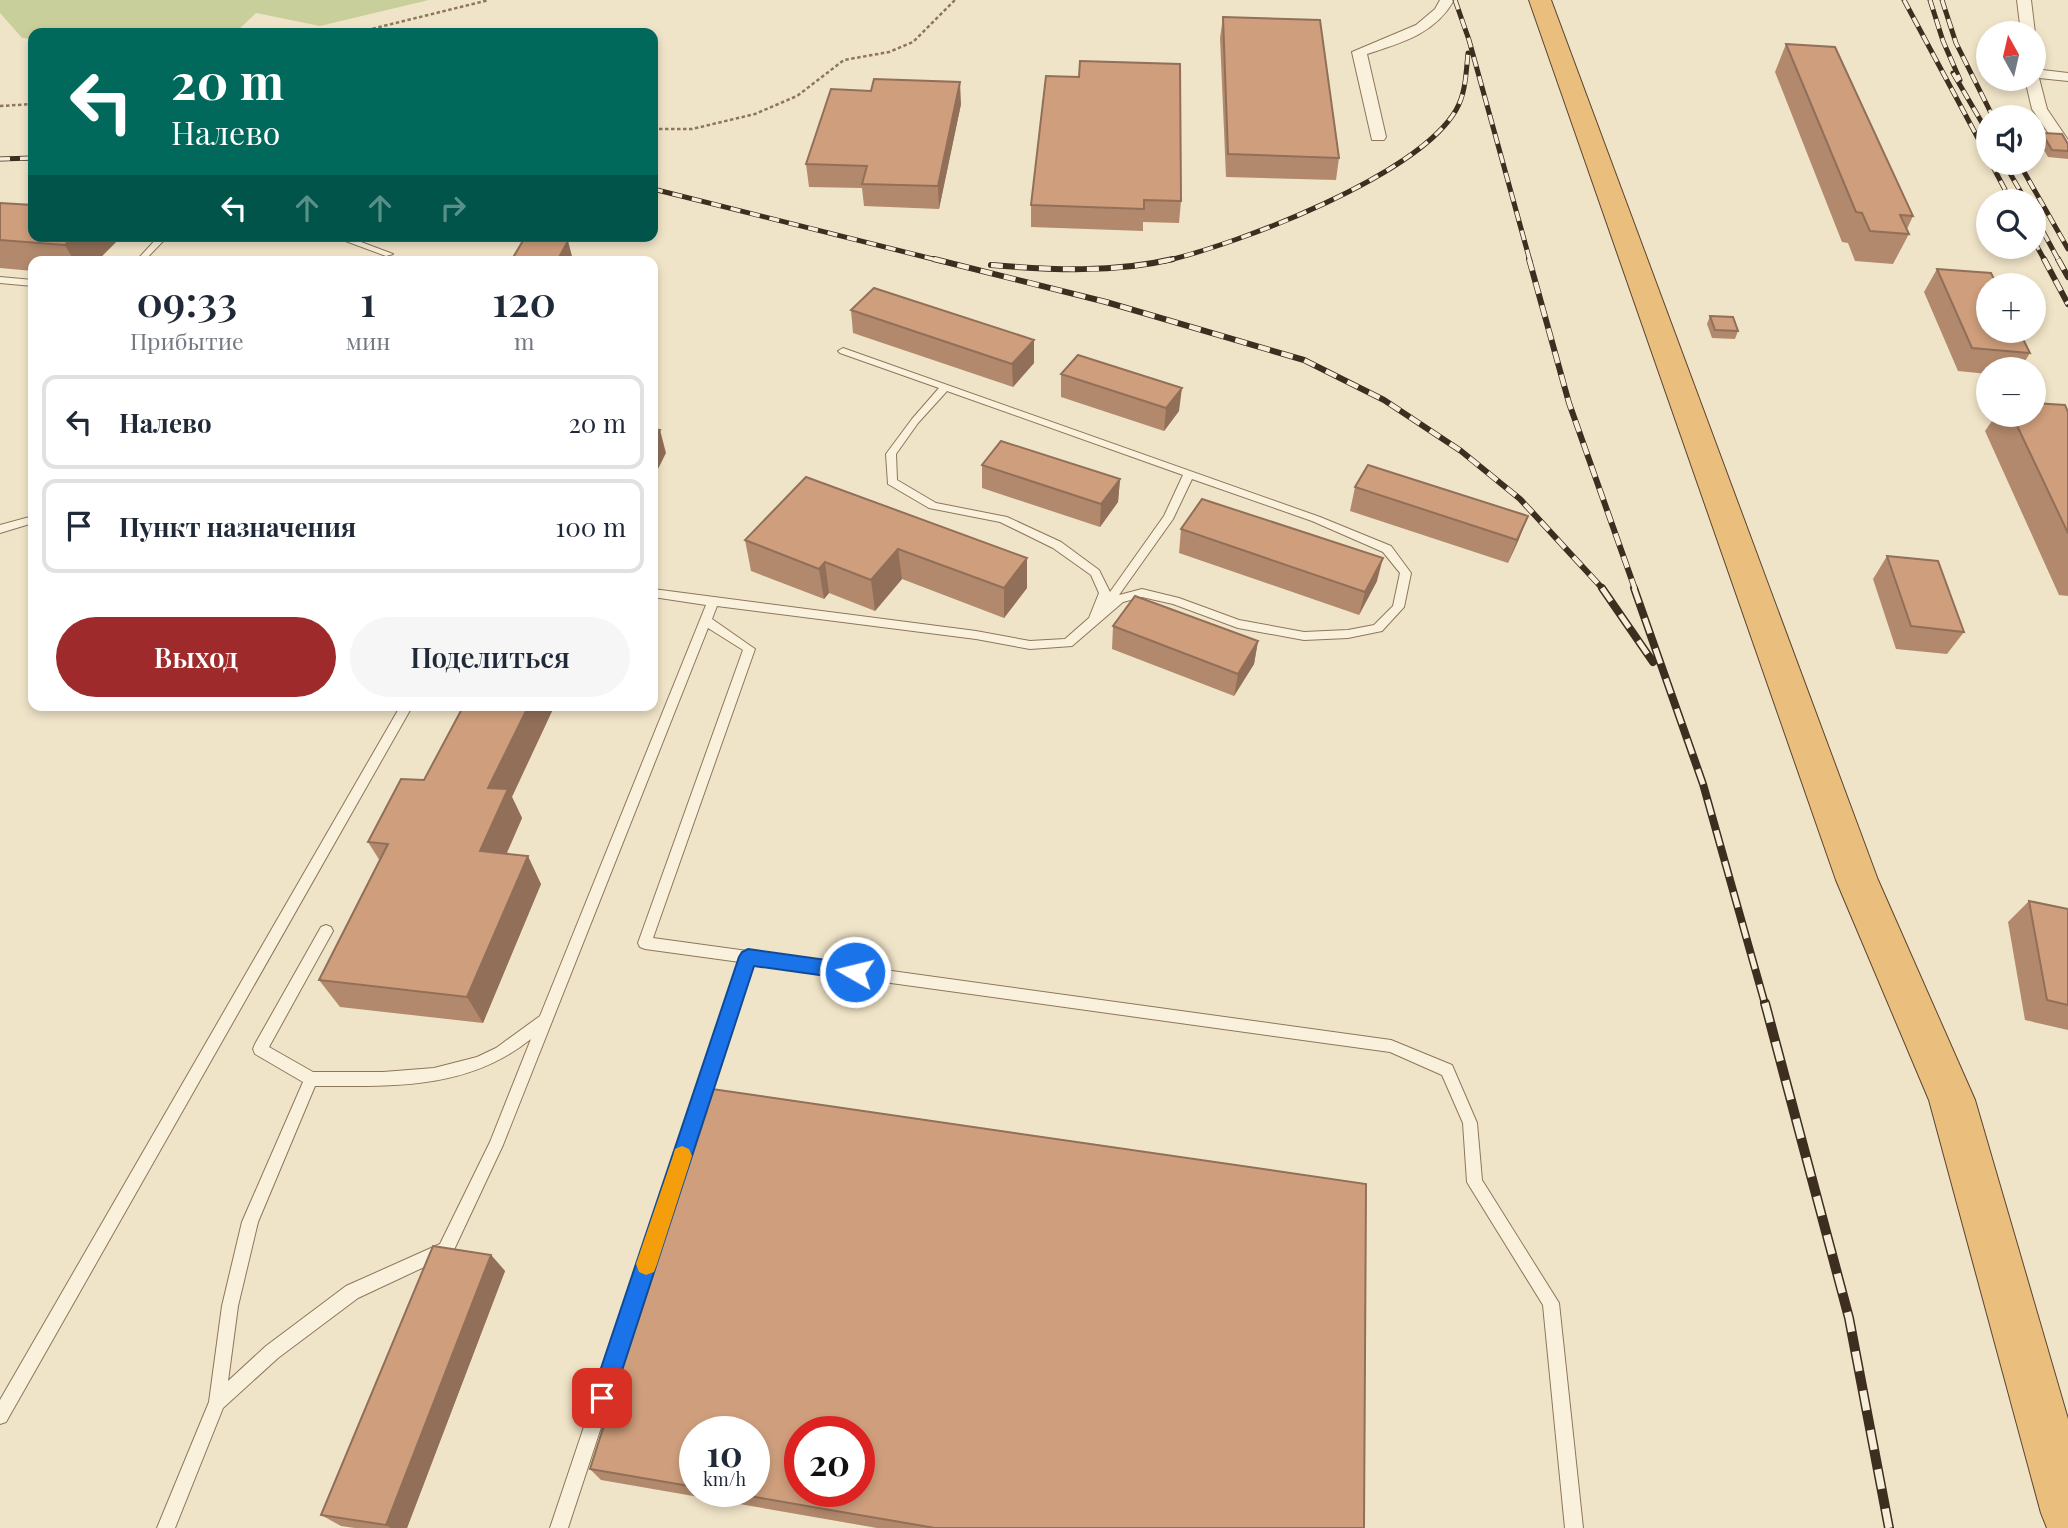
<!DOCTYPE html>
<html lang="ru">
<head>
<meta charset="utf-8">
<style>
  body { margin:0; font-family:"Playfair Display",serif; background:#f6f6f7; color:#1f2937; height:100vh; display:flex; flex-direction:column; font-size:26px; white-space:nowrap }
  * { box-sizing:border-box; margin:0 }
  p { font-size:23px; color:#747a83 }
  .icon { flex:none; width:38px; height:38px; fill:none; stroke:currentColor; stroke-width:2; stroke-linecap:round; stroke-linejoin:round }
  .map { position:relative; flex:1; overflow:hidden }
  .details { position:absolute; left:28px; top:256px; width:630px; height:455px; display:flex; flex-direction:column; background:#fff; border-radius:14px; box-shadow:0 4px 10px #0003 }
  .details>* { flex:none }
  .banner { position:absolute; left:28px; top:28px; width:630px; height:214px; border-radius:14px; box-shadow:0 4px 10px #0003; background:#00695c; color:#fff; overflow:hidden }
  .needle { width:46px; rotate:352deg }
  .fabs { position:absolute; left:1976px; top:21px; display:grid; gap:14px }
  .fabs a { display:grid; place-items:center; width:70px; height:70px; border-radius:50%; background:#fff; box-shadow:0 4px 10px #0003; font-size:35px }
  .speed { position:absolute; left:679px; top:1416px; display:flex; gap:14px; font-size:35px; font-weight:700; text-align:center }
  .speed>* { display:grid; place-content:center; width:91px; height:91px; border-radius:50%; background:#fff; box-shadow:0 4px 10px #0003; line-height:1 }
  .speed small { font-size:18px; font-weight:400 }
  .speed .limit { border:10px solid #d22; background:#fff; color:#111 }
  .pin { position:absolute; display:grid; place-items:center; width:60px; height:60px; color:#fff; margin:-30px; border-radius:14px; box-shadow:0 4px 10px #0006 }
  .me { position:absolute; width:77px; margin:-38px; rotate:278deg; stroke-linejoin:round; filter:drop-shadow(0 0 5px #0008) }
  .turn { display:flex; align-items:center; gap:24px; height:147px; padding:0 28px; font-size:32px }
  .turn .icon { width:91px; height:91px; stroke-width:2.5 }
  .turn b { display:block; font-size:49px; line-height:60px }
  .lanes { display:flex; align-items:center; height:66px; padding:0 28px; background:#0003; justify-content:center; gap:35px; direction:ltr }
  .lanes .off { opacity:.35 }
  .eta { display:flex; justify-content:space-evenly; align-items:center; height:119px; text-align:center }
  .eta b { font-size:42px; font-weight:600; line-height:49px }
  .primary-button { display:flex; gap:14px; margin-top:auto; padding:14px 28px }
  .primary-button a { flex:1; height:80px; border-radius:42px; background:#9e2a2b; color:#fff; font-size:28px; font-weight:600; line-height:80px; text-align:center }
  .primary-button a+a { background:#f6f6f7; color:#1f2937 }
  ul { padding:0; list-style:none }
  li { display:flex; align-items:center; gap:21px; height:94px; margin:0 14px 10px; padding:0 14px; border:4px solid #e0e1e3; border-radius:14px }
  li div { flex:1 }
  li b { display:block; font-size:26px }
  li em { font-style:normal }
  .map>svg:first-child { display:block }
  .green { fill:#c9cf9b }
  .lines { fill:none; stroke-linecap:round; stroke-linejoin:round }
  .service-casing { stroke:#8d765c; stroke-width:2 }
  .minor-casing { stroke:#8d765c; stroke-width:2 }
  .trunk-casing { stroke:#5b4430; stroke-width:2 }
  .path { stroke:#8d765c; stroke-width:2.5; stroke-dasharray:3.5 2.5; stroke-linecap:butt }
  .service { fill:#faf1dc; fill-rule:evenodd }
  .minor { fill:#faf1dc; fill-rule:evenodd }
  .trunk { fill:#eabe7c; fill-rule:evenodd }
  .rail-far3-casing { stroke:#3d2e20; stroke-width:5 }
  .rail-far2-casing { stroke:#3d2e20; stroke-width:6 }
  .rail-far1-casing { stroke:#3d2e20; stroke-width:8 }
  .rail-casing { stroke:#3d2e20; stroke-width:10 }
  .rail-far3 { stroke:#f7eed8; stroke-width:3.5; stroke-dasharray:10; stroke-linecap:butt }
  .rail-far2 { stroke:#f7eed8; stroke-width:4.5; stroke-dasharray:12; stroke-linecap:butt }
  .rail-far1 { stroke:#f7eed8; stroke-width:5; stroke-dasharray:16; stroke-linecap:butt }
  .rail { stroke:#f7eed8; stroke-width:7; stroke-dasharray:20; stroke-linecap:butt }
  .wall { fill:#b2896c; fill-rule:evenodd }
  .shaded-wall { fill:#916f58 }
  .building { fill:#cf9f7d; stroke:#916f58; stroke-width:2; fill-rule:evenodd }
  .route { fill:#1a73e8; stroke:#114b97; stroke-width:2 }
  .slow { fill:#f59e0b }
</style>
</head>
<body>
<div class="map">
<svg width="2068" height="1528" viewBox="0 0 2068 1528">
  <rect width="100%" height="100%" fill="#f0e4c8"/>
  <!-- green -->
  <path class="green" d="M0,0H429L320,26L256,13L235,33H33V39L22,38L0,13Z"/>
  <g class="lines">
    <!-- service casing -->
    <g class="service-casing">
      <path id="service" d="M159,236H168L144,261H136Z
        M332,236H345L393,254L386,256Z
        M0,277L33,280V286L0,283Z
        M843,348L1320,517L1391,546L1411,573L1404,607L1382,631L1348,638L1304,640L1238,628L1173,604L1142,597L1123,602L1072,646L1030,649L976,639L717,606L712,619L755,649L653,938L1391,1040L1452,1065L1477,1123L1482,1180L1559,1303L1583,1528H1565L1543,1305L1470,1187L1467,1182L1463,1123L1442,1075L1390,1052L753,964L568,1528H550L740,962L645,949L640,947L638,943L743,650L708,628L503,1145L452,1254L358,1298L278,1358L223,1408L175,1528H157L209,1402L222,1306L242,1222L303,1082L255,1054L253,1049L255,1044L321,927L326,925L331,927L333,931L269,1047L313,1072H383L434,1068L477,1057L496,1048L540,1016L706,605L653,597V589L976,631L1030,641L1065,639L1089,618L1099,593L1091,575L1053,548L1000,522L929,508L888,484L886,454L912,419L939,388L840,353L838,351ZM947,391L1183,475L1164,516L1110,592L1099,570L1061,542L1007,517L936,503L897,480L896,454L918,423ZM1192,479L1312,521L1383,552L1400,573L1393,606L1374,625L1348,630L1304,632L1239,620L1179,598L1142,589L1119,595L1173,519ZM531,1039L490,1142L440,1244L346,1286L266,1346L228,1381L238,1306L258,1222L315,1086C393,1086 467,1090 531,1039Z
        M33,516V523L0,533V525Z
        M401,705H413L6,1422L0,1424V1400Z"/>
    </g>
    <!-- minor casing -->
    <g class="minor-casing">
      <path id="minor" d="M1440,0H1454C1435,34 1401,43 1367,54L1386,137L1384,140H1372L1352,52L1416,25L1435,9Z
        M2017,0H2031L2035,33L2034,35L2021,33Z
        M2034,69L2068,73V81L2039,78L2047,109L2068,140V155L2062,153L2032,109L2025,79H2034Z"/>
    </g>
    <!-- trunk casing -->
    <g class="trunk-casing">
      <path id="trunk" d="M1529,0H1551L1878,880L1975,1100L2068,1419V1528H2047L2041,1513L1929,1100L1836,880Z"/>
    </g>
    <!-- path -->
    <path class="path" d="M355,33L489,0
      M0,106L33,104
      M653,129H692L755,114L797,96L844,60L889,52L913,42L955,0"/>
    <!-- service -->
    <use href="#service" class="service"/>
    <!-- minor -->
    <use href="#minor" class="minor"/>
    <!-- trunk -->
    <use href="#trunk" class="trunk"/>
    <!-- rail-far3 casing -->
    <g class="rail-far3-casing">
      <path id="rail-far3" d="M1455,0L1469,40L1530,261
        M1904,0L1988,157
        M1930,0L1943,41L1960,80
        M1942,0L1956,43L1993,117
        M1953,73L1988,133
        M0,159L33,158
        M1991,163L2011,201
        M2004,163L2026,201
        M2019,163L2068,249
        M653,189L941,261
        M2034,215L2059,261
        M2034,241L2045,261
        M1165,261C1238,244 1418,176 1456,110C1466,93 1466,72 1468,53"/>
    </g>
    <!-- rail-far2 casing -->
    <g class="rail-far2-casing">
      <path id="rail-far2" d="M934,259L1106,302L1304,360L1384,400L1461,451L1520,499L1603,589
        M1529,259L1569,403L1635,589
        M2044,259L2068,304
        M2058,259L2068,277
        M991,265C1051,270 1114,273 1173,259"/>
    </g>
    <!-- rail-far1 casing -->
    <g class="rail-far1-casing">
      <path id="rail-far1" d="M1602,588L1653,662
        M1634,588L1703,784L1765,1004"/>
    </g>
    <!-- rail casing -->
    <g class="rail-casing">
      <path id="rail" d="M1765,1003L1849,1318L1889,1528"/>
    </g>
    <!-- rail-far3 -->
    <use href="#rail-far3" class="rail-far3"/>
    <!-- rail-far2 -->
    <use href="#rail-far2" class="rail-far2"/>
    <!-- rail-far1 -->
    <use href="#rail-far1" class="rail-far1"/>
    <!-- rail -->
    <use href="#rail" class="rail"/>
  </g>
  <!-- wall -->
  <path class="wall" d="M1223,17L1339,158L1336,180L1226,177L1220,38Z
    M1786,44L1913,216L1907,229L1909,234L1893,264L1855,261L1848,243L1842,242L1775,72Z
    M1046,76L1181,201L1179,223L1143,222V231L1031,227V205Z
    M961,104L939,209L864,206L862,188L809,187L806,164Z
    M2042,133L2068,144V159L2048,157L2038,140Z
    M0,203L33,236H115L118,240L97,261H33V271L0,268Z
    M1937,269L2030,353L2020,369H1988V374L1958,371L1924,292Z
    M851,310L1034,363L1013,387L853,333Z
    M1710,316L1738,331L1735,339L1712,338L1707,324Z
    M1061,374L1179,411L1164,431L1061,397Z
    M2068,412V596L2059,595L1985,431L1996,415H2034Z
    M982,465L1120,479L1118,502L1100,527L982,488Z
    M806,477L1027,588L1004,618L902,579L875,611L829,593L824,599L751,571L745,540Z
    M1355,487L1519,539L1508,563L1350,511Z
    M1181,529L1377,581L1359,615L1179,553Z
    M1887,556L1964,632L1947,654L1896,649L1873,579Z
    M1113,626L1258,641L1254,664L1234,696L1112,649Z
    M512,797L522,818L507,853L541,884L483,1023L340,1007L319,980L380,861L368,842Z
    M2029,901L2068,909V1030L2025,1020L2008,922Z
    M712,1089L1366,1184L1364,1528H877L601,1480L590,1469ZM695,1432H754V1491H695ZM800,1432H859V1491H800Z
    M491,1255L505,1271L407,1528H355L341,1526L321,1515Z"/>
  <!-- shaded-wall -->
  <path class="shaded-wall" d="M960,82L961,104L939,209L938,186Z
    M74,236H115L118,240L97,261H74L65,245Z
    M568,241L572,256L569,261H557Z
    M1034,340V363L1013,387L1012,364Z
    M1182,388L1179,411L1164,431L1166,408Z
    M660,430L666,453L653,479V444Z
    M1120,479L1118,502L1100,527L1101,504Z
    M1528,516L1519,539L1508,563L1517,540Z
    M898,549L902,579L875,611L871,580Z
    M1027,558V588L1004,618V588Z
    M1383,558L1377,581L1359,615L1365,592Z
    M825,562L829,593L824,599L819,569Z
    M1258,641L1254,664L1234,696L1238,674Z
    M529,705H555L512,797L522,818L495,879L480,851L488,788Z
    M528,856L541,884L483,1023L467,997Z
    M491,1255L505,1271L407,1528H391L386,1525Z"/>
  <!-- building -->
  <path class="building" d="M1223,17L1320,20L1339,158L1228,154Z
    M1786,44L1835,47L1913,216L1900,215L1909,234L1870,231L1862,213L1856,212Z
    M1080,61L1180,64L1181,201L1144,200V209L1031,205L1046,76L1079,77Z
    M874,79L960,82L938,186L862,184L867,166L806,164L831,89L871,91Z
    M2042,133L2062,134L2068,144V151L2052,150Z
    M0,203L33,205V236H74L65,245L0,240Z
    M524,239L568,241L557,261H511Z
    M1937,269L1991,273L1997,285H1988V331H2019L2030,353L1972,348Z
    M874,288L1034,340L1012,364L851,310Z
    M1710,316L1733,317L1738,331L1715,330Z
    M1078,355L1182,388L1166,408L1061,374Z
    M2034,403L2065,405L2068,412V533L2012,415H2034Z
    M653,429L660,430L653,444Z
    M1001,441L1120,479L1101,504L982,465Z
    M1368,465L1528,516L1517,540L1355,487Z
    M806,477L1027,558L1004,588L898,549L871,580L825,562L819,569L745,540Z
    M1202,499L1383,558L1365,592L1181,529Z
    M1887,556L1938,561L1964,632L1911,626Z
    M1135,596L1258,641L1238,674L1113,626Z
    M464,705H529L488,788L508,789L480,851L528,856L467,997L319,980L388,844L368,842L401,779L424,780Z
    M2029,901L2068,909V1005L2047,1000Z
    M712,1089L1366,1184L1364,1528H935L720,1491H754V1432H695V1487L590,1469ZM800,1432H859V1491H800Z
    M433,1246L491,1255L386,1525L321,1515Z"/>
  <!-- route -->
  <path class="route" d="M748,949L855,964L862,966L864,972L862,977L855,980L754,966L613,1398L610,1406L602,1409L594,1406L591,1398L739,957L742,952Z"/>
  <!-- slow -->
  <path class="slow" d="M682,1146L689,1149L692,1156L657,1264L654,1272L646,1275L639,1272L636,1264L673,1156L675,1149Z"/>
</svg>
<div class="fabs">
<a><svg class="needle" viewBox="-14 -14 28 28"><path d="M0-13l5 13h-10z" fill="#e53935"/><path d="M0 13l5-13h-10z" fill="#747a83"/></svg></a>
<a><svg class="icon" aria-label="sound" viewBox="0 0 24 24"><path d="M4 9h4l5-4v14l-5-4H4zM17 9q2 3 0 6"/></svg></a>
<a><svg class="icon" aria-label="search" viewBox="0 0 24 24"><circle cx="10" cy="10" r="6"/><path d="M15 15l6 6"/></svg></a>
<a>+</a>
<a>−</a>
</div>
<div class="speed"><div>10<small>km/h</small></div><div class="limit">20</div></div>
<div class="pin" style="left:602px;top:1398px;background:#d93025"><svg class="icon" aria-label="arrive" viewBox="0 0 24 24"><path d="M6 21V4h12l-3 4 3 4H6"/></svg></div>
<svg class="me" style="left:855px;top:972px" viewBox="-20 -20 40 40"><circle r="17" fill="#1a73e8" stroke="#fff" stroke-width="3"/><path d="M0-11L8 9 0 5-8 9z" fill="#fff"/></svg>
<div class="banner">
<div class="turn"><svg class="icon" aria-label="left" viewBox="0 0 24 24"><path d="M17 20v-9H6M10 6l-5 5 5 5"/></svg><div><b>20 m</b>Налево</div></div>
<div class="lanes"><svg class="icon" aria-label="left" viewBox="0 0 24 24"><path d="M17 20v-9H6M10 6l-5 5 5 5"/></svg><svg class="icon off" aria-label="ahead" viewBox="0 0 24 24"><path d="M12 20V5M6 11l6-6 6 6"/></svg><svg class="icon off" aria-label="ahead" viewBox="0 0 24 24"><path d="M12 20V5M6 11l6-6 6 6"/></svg><svg class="icon off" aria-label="right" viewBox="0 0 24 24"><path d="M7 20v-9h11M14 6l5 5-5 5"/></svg></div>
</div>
<section class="details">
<div class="eta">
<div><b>09:33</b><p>Прибытие</p></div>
<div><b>1</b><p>мин</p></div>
<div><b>120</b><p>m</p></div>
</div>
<ul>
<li><svg class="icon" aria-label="left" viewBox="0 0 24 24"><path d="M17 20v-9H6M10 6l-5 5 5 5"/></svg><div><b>Налево</b></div><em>20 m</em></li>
<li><svg class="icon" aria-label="arrive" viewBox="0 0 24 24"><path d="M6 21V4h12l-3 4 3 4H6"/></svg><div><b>Пункт назначения</b></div><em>100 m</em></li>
</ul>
<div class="primary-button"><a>Выход</a><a>Поделиться</a></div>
</section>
</div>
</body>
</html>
